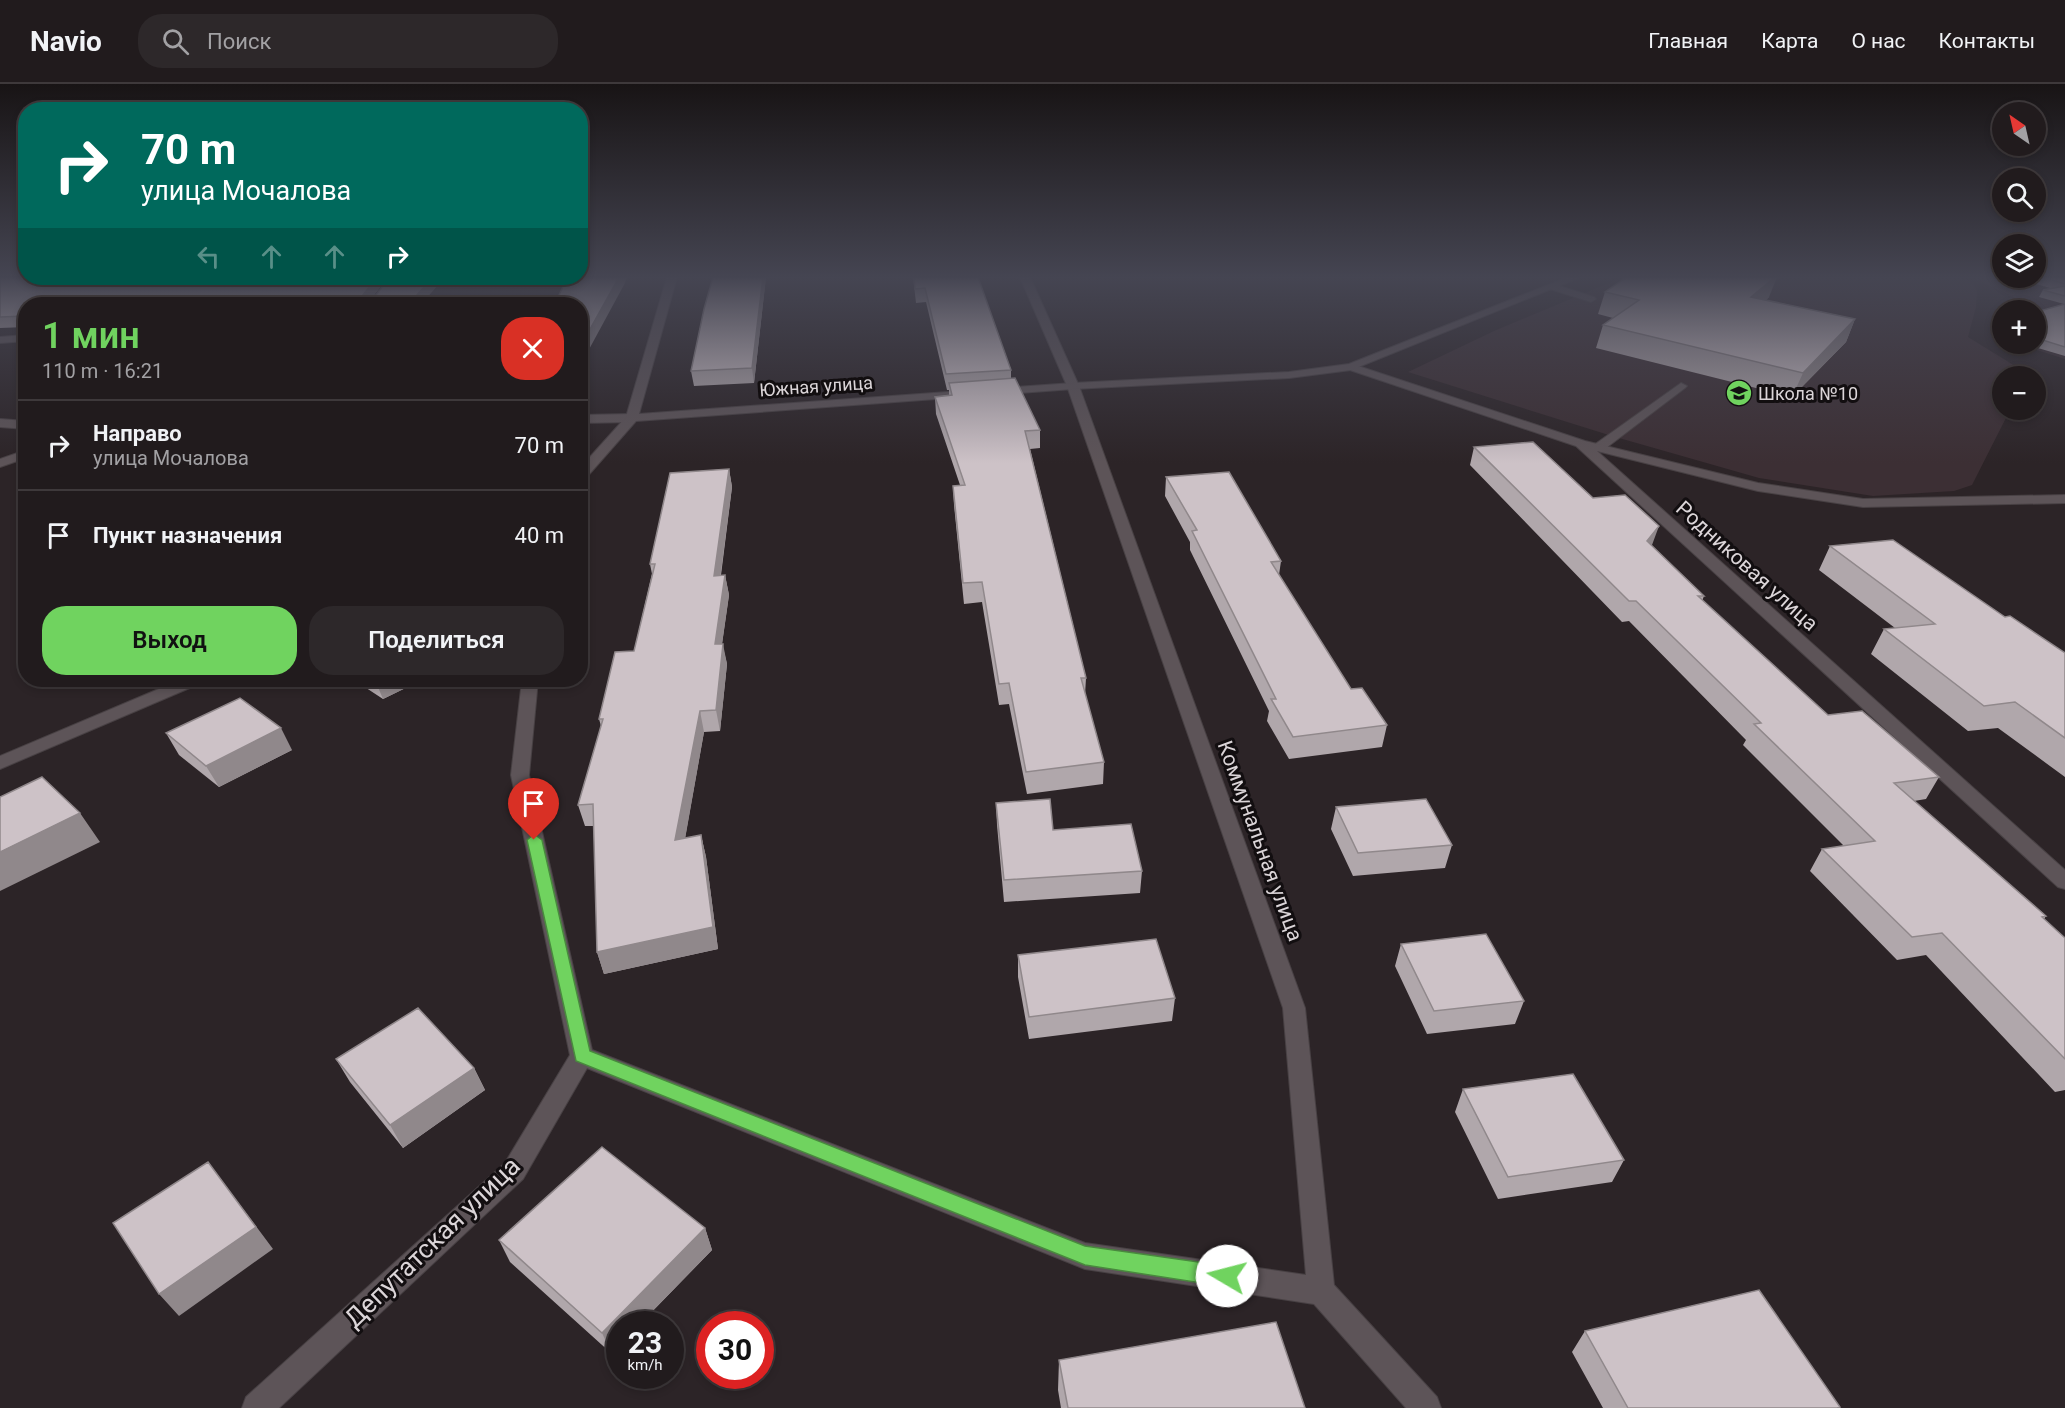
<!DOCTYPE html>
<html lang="ru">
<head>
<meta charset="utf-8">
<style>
  body { margin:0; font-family:Roboto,sans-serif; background:#2d282a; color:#f1f3f6; height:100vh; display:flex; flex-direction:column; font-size:22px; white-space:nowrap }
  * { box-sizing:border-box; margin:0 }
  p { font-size:20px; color:#a2a1a4 }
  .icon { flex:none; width:33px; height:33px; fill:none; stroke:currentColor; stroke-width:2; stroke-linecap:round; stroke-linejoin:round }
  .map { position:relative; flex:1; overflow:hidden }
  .drawer { position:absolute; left:18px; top:213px; width:570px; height:390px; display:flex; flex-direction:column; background:#211b1d; border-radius:24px; box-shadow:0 3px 9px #0003,0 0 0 2px #3e393b }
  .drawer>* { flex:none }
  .guide { position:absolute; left:18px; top:18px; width:570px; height:183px; border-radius:24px; box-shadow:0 3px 9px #0003,0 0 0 2px #3e393b; background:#00695c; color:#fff; overflow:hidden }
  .needle { width:39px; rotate:326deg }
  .buttons { position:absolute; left:1992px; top:18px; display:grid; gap:12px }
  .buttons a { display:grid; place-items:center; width:54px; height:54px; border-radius:50%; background:#211b1d; box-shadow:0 3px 9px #0003,0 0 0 2px #3e393b; font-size:30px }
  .speed { position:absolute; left:606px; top:1227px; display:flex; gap:12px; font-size:30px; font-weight:700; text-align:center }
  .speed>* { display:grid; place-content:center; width:78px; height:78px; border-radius:50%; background:#211b1d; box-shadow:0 3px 9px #0003,0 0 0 2px #3e393b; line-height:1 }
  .speed small { font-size:15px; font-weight:400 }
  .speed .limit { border:9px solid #d22; background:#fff; color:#111 }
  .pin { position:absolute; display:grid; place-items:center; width:51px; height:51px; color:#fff; margin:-62px -26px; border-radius:50% 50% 50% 0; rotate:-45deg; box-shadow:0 0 6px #0007 }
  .pin .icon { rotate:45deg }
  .me { position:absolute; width:66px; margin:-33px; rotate:278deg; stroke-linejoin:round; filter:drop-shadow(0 0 4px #0008) }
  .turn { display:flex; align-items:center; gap:21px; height:126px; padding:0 24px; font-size:27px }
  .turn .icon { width:78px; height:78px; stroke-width:2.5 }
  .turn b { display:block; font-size:42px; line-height:51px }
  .lanes { display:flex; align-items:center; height:57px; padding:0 24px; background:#0003; justify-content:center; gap:30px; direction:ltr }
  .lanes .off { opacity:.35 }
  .round { display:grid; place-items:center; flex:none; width:63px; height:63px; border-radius:24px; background:#2d282a }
  .head { display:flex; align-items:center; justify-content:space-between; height:102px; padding:0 24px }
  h1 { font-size:36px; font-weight:600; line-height:45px; color:#70d35f }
  .button { display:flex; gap:12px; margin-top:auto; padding:12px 24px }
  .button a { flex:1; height:69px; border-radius:24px; background:#70d35f; color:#111; font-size:24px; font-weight:600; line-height:69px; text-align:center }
  .button a+a { background:#2d282a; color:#f1f3f6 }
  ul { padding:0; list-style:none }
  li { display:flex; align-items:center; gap:18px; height:90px; padding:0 24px; border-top:2px solid #3e393b }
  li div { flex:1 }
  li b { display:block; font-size:22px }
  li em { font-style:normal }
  header { display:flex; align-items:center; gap:36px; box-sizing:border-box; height:84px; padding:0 30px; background:#211b1d; border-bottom:2px solid #3e393b }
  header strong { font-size:28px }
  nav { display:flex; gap:33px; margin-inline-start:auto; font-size:21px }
  .search { width:420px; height:54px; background:#2d282a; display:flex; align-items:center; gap:15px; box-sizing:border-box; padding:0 21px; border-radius:24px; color:#a2a1a4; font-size:22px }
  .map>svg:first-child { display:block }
  .built { fill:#3c2f34 }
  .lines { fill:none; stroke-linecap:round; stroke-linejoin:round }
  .lane-casing { stroke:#484144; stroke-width:2 }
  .street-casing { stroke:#484144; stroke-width:2 }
  .secondary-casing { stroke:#484144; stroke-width:2 }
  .lane { fill:#5d5458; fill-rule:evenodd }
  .street { fill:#5d5458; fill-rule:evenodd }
  .secondary { fill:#5d5458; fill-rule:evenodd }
  .wall { fill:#b0a7ab }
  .shaded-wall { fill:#90888b }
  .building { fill:#cdc2c7; stroke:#90888b; stroke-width:1.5 }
  .route { fill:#70d35f; stroke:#49893e; stroke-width:1.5 }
  .labels { text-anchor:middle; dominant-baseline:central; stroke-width:6; stroke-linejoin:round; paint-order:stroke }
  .far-street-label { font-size:18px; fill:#dbd5d8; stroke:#120e10 }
  .far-poi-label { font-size:18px; fill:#dbd5d8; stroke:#120e10; text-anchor:start }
  .street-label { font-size:21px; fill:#dbd5d8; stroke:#120e10 }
  .near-street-label { font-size:26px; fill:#dbd5d8; stroke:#120e10 }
</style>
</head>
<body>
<header>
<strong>Navio</strong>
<div class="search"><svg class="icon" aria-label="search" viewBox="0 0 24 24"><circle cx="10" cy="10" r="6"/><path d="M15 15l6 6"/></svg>Поиск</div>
<nav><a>Главная</a><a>Карта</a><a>О нас</a><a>Контакты</a></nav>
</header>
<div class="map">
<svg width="2065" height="1324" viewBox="0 0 2065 1324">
  <rect width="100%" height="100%" fill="#2c2427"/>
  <!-- built -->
  <path class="built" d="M1623,193H1962L1974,200L1977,207L1976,223L1968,253L2028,290L2027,292H2002V326H2010L1972,401L1954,407L1873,412L1759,394L1612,352L1408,288L1494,247Z
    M1971,193H2065V275L2018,260H2036V226H2005L2016,214Z"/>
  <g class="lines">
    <!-- lane casing -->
    <g class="lane-casing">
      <path id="lane" d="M1553,200L1594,213L1596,215L1591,218L1550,205L1548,203Z
        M1681,299L1687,302L1685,304L1602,367H1594V361Z"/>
    </g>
    <!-- street casing -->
    <g class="street-casing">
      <path id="street" d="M1020,193H1030L1079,302L1305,924L1334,1201L1437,1313L1441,1324H1406L1314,1220L1085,1185L587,984L523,1095L279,1324H242L246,1313L505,1079L570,971L511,691L522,596H538L529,691L592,966L1085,1159L1306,1191L1283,924L1067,302Z
        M26,251V257L0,259V253Z
        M1347,281H1355L1585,357L1758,399L1863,415L2065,411V419L1863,423L1758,407L1597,367L2065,786V805L2058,803L1576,362L1347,285Z
        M580,331L632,330L638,334L632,338L580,339Z
        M0,335L26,337V345L0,343Z
        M26,366V374L0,383V375Z"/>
    </g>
    <!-- secondary casing -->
    <g class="secondary-casing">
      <path id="secondary" d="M667,193H677L639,330L1073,299L1289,288L1349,280L1568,193H1581L1351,286L1289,294L1073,305L636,337L585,395L580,396V384L626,333Z
        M180,596H201L199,600L0,685V672Z"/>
    </g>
    <!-- lane -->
    <use href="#lane" class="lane"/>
    <!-- street -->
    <use href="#street" class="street"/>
    <!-- secondary -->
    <use href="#secondary" class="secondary"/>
  </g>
  <!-- wall -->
  <path class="wall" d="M0,193L387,194L374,211H376L389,194H444L421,220H26V243L0,244Z
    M713,193H766L754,299L694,302L691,287Z
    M913,193H978L1011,286V295L1040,346V364L1030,365L1086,594L1085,611L1104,678L1103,700L1027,710L1009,620L999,621L982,518L964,520L954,421L953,402L960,401L936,330L935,313L949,311V306H947L926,218L916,219Z
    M2065,193V272L2024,260H2036V228L2064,220L2039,213L2043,206L2050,204L2016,194Z
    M1605,208L1769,213L1766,216L1855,235L1846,258L1792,313L1596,264L1603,241L1613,234L1598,230Z
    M26,263V280L24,281L18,269Z
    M1474,363L1593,414L1652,462L1704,512L1702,517L1828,631L1939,693L1926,715L1914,717L2046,832L2044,835L2065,854V1006L2055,1008L1926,871L1897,876L1810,787L1822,765L1844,762L1743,661L1746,656L1629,537L1622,538L1470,381Z
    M729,385L732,403L721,491H725L729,511L722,560L727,580L720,647L704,648L685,754L701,751L706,773L718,865L604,890L597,868L594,742H585L578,721L601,642L599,635L634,567L652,490L650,480Z
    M1166,393L1281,477L1279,491L1351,605L1387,641L1382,663L1289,675L1267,637L1269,627L1190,466V458L1165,412Z
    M1830,462L2005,533L2065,569V693L1998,644L1968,647L1871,570L1884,545L1895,544L1819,486Z
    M354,596H422L383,615Z
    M166,649L292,666L219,703L179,671Z
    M996,719L1053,746L1142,787L1140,809L1004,818L997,741Z
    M1336,723L1452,761L1445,784L1353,792L1331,745Z
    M1401,860L1524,917L1515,940L1427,950L1395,882Z
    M1018,871L1175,914L1172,937L1029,955L1018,893Z
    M336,975L474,984L485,1006L403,1064L350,998Z
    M1463,1005L1624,1076L1612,1098L1498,1115L1455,1028Z
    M705,1144L712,1166L640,1240H620V1262L612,1270L510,1178L499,1156Z
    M1585,1247L1840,1323L1839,1324H1603L1572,1268Z
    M1059,1276L1305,1324H1061L1058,1306Z"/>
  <!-- shaded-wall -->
  <path class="shaded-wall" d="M619,193H627L625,199L580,282V263Z
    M763,193H766L754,299L752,284Z
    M1775,193H1777L1769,213L1743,236L1751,213Z
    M376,194H387L367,220L363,211Z
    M432,194H444L421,220H409Z
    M1855,235L1846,258L1792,313L1803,289Z
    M729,385L732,403L718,511L714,492Z
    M1659,442L1652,461L1640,476L1647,457Z
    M725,491L729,511L719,581L715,560Z
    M723,560L727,580L720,647L716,626Z
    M375,596H422L383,615Z
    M700,627L704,648L681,778L675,756Z
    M281,644L292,666L219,703L206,682Z
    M80,729L100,758L0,807V768Z
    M701,751L706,773L718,865L604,890L597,868Z
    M474,984L485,1006L403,1064L390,1041Z
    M208,1078L273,1165L179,1232L159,1210Z
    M705,1144L712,1166L640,1240H620V1262L612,1270L602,1249Z"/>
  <!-- building -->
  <path class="building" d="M0,193L376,194L363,211H376L389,194H432L409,220H26V232L0,233Z
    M619,193L580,263V220H555L567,194Z
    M713,193H763L752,284L691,287L704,225Z
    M914,193H978L1011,286L946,290L925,204L915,205Z
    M1627,193H1775L1751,213L1855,235L1803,289L1603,241L1639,216L1605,208Z
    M2043,193H2065V200Z
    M2065,202V212L2043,206Z
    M2065,220V263L2036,254V237L2044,234L2036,232V228Z
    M26,263V269H18Z
    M1015,294L1040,346L1025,347L1086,594H1081L1104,678L1026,688L1009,599L999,600L982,498L963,499L953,402L965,401L935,313L952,311L949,299Z
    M1533,358L1593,414L1625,411L1659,442L1647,457L1704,512H1698L1828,631L1862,627L1939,693L1894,699L2046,832L2042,833L2065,854V975L1942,849L1912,853L1822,765L1875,757L1754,640L1761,639L1636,517H1629L1474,363Z
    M729,385L714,492L725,491L715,560H723L716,626L700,627L675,756L701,751L713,843L597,868L593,720L578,721L603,635H599L615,568L634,567L655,480H650L670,389Z
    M1229,388L1281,477L1271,478L1351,605L1362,604L1387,641L1293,653L1271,615H1276L1192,447L1197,446L1166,393Z
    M1893,456L2005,533L2010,532L2065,569V654L2015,618L1984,622L1884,545L1935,540L1830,462Z
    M240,614L281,644L206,682L166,649Z
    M42,693L80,729L0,768V713Z
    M1050,715L1053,746L1131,740L1142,787L1004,796L996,719Z
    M1426,715L1452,761L1358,769L1336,723Z
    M1486,850L1524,917L1434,927L1401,860Z
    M1156,855L1175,914L1029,933L1018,871Z
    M418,924L474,984L390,1041L336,975Z
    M1573,990L1624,1076L1508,1093L1463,1005Z
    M602,1063L705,1144L602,1249L499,1156Z
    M208,1078L256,1143L159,1210L113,1139Z
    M1759,1206L1840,1323L1837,1324H1628L1585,1247Z
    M1276,1238L1305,1324H1068L1059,1276Z"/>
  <!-- sky -->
  <linearGradient id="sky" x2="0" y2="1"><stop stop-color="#181415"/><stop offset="0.51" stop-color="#454552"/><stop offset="1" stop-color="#454552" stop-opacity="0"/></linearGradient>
  <rect width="2065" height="379" fill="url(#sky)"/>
  <!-- route -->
  <path class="route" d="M534,750L542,756L590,967L1085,1162L1227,1182L1234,1185L1238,1192L1234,1200L1227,1203L1085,1181L576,977L527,756Z"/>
  <!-- icons -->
  <defs>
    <g id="school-disc" transform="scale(1.35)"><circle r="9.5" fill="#70d35f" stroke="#120e10"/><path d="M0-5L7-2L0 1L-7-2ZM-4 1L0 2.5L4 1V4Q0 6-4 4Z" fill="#111"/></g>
  </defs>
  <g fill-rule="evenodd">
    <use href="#school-disc" x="1739" y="309"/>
  </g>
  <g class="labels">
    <!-- far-street labels -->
    <g class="far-street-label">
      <text transform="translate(816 302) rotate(-4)">Южная улица</text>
    </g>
    <!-- far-poi labels -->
    <g class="far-poi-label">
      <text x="1758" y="309">Школа №10</text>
    </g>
    <!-- street labels -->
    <g class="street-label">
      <text transform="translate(1747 482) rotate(42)">Родниковая улица</text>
      <text transform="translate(1260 757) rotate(70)">Коммунальная улица</text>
    </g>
    <!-- near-street labels -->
    <g class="near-street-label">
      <text transform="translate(432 1158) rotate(-44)">Депутатская улица</text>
    </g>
  </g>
</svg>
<div class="buttons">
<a><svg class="needle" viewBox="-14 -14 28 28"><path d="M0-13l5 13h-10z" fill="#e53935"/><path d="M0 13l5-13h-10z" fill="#a2a1a4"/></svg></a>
<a><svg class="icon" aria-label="search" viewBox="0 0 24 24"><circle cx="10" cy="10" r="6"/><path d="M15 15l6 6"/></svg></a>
<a><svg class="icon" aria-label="layers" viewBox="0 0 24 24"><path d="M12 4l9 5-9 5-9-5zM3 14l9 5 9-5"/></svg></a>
<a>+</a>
<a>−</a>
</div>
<div class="speed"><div>23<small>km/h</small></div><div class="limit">30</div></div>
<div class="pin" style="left:534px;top:756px;background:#d93025"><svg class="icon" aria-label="arrive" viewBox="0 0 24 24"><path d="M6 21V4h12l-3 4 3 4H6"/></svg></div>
<svg class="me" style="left:1227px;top:1192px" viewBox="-20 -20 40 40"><circle r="19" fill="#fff"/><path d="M0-13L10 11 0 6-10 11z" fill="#70d35f"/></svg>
<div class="guide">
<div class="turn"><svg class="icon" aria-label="right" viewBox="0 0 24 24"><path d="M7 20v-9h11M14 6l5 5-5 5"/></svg><div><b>70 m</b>улица Мочалова</div></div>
<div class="lanes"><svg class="icon off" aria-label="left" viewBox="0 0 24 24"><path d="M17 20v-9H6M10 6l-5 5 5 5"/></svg><svg class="icon off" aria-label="ahead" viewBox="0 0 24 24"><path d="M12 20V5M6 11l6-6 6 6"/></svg><svg class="icon off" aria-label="ahead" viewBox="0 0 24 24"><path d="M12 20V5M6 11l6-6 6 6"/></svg><svg class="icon" aria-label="right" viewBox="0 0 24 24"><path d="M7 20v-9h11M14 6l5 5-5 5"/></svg></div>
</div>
<section class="drawer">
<div class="head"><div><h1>1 мин</h1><p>110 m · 16:21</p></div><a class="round" style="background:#d93025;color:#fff"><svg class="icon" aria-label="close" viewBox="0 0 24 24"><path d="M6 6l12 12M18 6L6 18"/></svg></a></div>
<ul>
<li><svg class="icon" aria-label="right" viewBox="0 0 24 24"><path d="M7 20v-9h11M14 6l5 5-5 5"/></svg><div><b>Направо</b><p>улица Мочалова</p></div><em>70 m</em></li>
<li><svg class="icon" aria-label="arrive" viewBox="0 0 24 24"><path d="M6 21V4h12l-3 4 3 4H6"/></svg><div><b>Пункт назначения</b></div><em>40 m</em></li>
</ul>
<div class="button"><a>Выход</a><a>Поделиться</a></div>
</section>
</div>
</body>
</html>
